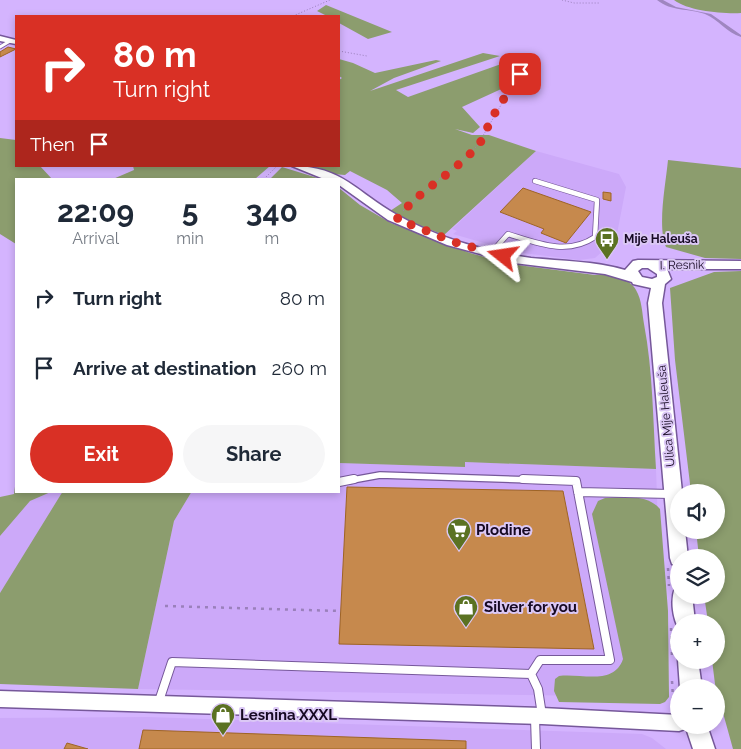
<!DOCTYPE html>
<html lang="en">
<head>
<meta charset="utf-8">
<style>
  body { margin:0; font-family:Raleway,sans-serif; background:#f6f6f7; color:#1f2937; height:100vh; display:flex; flex-direction:column; font-size:19px; white-space:nowrap }
  * { box-sizing:border-box; margin:0 }
  p { font-size:16px; color:#747a83 }
  .icon { flex:none; width:28px; height:28px; fill:none; stroke:currentColor; stroke-width:2; stroke-linecap:round; stroke-linejoin:round }
  .map { position:relative; flex:1; overflow:hidden }
  .drawer { position:absolute; left:15px; top:178px; width:325px; height:315px; display:flex; flex-direction:column; background:#fff; border-radius:0px; box-shadow:0 2px 8px #0003 }
  .drawer>* { flex:none }
  .banner { position:absolute; left:15px; top:15px; width:325px; height:152px; border-radius:0px; box-shadow:0 2px 8px #0003; background:#d93025; color:#fff; overflow:hidden }
  .fabs { position:absolute; left:670px; top:484px; display:grid; gap:10px }
  .fabs a { display:grid; place-items:center; width:55px; height:55px; border-radius:50%; background:#fff; box-shadow:0 2px 8px #0003; font-size:25px }
  .pin { position:absolute; display:grid; place-items:center; width:42px; height:42px; color:#fff; margin:-21px; border-radius:10px; box-shadow:0 2px 8px #0006 }
  .me { position:absolute; width:55px; margin:-28px; rotate:285deg; stroke-linejoin:round; filter:drop-shadow(0 0 4px #0008) }
  .turn { display:flex; align-items:center; gap:18px; height:105px; padding:0 15px; font-size:22px }
  .turn .icon { width:65px; height:65px; stroke-width:2.5 }
  .turn b { display:block; font-size:35px; line-height:42px }
  .then { display:flex; align-items:center; height:48px; padding:0 15px; background:#0003; gap:10px; font-size:19px }
  .eta { display:flex; justify-content:space-evenly; align-items:center; height:85px; text-align:center }
  .eta b { font-size:30px; font-weight:700; line-height:35px }
  .primary-button { display:flex; gap:10px; margin-top:auto; padding:10px 15px }
  .primary-button a { flex:1; height:58px; border-radius:30px; background:#d93025; color:#fff; font-size:20px; font-weight:700; line-height:58px; text-align:center }
  .primary-button a+a { background:#f6f6f7; color:#1f2937 }
  ul { padding:0; list-style:none }
  li { display:flex; align-items:center; gap:15px; height:70px; padding:0 15px }
  li div { flex:1 }
  li b { display:block; font-size:19px }
  li em { font-style:normal }
  .map>svg:first-child { display:block }
  .built { fill:#cca9f9 }
  .green { fill:#8c9d6e }
  .water { fill:#9f86c0 }
  .building { fill:#c6894d; stroke:#9e6425 }
  .lines { fill:none; stroke-linecap:round; stroke-linejoin:round }
  .lane-far3-casing { stroke:#76589a; stroke-width:4.5 }
  .lane-far2-casing { stroke:#76589a; stroke-width:6 }
  .lane-far1-casing { stroke:#76589a; stroke-width:8 }
  .lane-casing { stroke:#76589a; stroke-width:10 }
  .street-casing { stroke:#76589a; stroke-width:3 }
  .secondary-casing { stroke:#76589a; stroke-width:3 }
  .path-far1 { stroke:#9a80bb; stroke-width:1; stroke-dasharray:1 2; stroke-linecap:butt }
  .path { stroke:#9a80bb; stroke-width:2.5; stroke-dasharray:3 5; stroke-linecap:butt }
  .lane-far3 { stroke:#fff; stroke-width:3 }
  .lane-far2 { stroke:#fff; stroke-width:4.5 }
  .lane-far1 { stroke:#fff; stroke-width:5.5 }
  .lane { stroke:#fff; stroke-width:8 }
  .street { fill:#fff; fill-rule:evenodd }
  .secondary { fill:#fff; fill-rule:evenodd }
  .route { stroke:#d93025; stroke-width:9; stroke-dasharray:0 16.2 }
  .labels { text-anchor:middle; dominant-baseline:central; stroke-width:4; stroke-linejoin:round; paint-order:stroke }
  .poi-label { font-size:12px; font-weight:bold; fill:#160923; stroke:#dbc8f5; text-anchor:start }
  .street-label { font-size:12px; fill:#160923; stroke:#dbc8f5 }
  .near-poi-label { font-size:15px; font-weight:bold; fill:#160923; stroke:#dbc8f5; text-anchor:start }
</style>
</head>
<body>
<div class="map">
<svg width="741" height="749" viewBox="0 0 741 749">
  <rect width="100%" height="100%" fill="#d4b4fe"/>
  <!-- built -->
  <path class="built" d="M536,151L619,174L626,187L616,239L595,258L579,260L507,251L505,249L453,234L457,231L452,229Z
    M465,462L656,469L664,697L138,689L174,521L192,491H339V463L465,467Z
    M53,491H63L0,593V536L30,501Z
    M148,717L642,734L652,738L666,749H0V718Z"/>
  <!-- green -->
  <path class="green" d="M674,0H741V13C723,14 688,11 674,0Z
    M326,5L392,32L368,39L339,23V16H327L317,11Z
    M483,53L500,56L396,90L408,97L504,63L517,69L521,73L515,75L510,85L462,107L480,127L473,133L455,129L472,135H489L536,151L444,235L405,220L390,211L402,203L387,190L350,171L345,175L333,174L305,166H339V80L342,78L339,76V59L353,63L375,73L436,60L441,61L394,78L370,91Z
    M0,138L16,140V166H40L52,179H16V244L0,234Z
    M668,160L741,168V259L705,258L666,247C657,227 666,182 668,160Z
    M133,166H270L255,179H113L134,170Z
    M282,167L321,179H270Z
    M339,188L360,205L391,223L470,253L510,264L595,275C608,274 629,277 636,290C642,300 642,313 644,324C653,371 653,421 656,469L465,462V467L339,463Z
    M741,271V749H733L715,684L712,660H716V622H708L704,595H716V558L699,557L696,530H716V492H691L675,360L670,288L714,272Z
    M16,479V491H53L30,501L0,536V497L14,494Z
    M63,491H192L174,521L138,689L0,684V593Z
    M605,498C624,497 647,494 660,509L668,611L669,697L665,702L660,704L559,702L554,691L555,679L559,676C581,673 614,686 623,659L592,514L598,501Z"/>
  <!-- water -->
  <path class="water" d="M657,0H663L676,7L711,14L741,35V37C727,33 719,20 705,14C688,8 672,12 657,0Z"/>
  <!-- building -->
  <path class="building" d="M8,47L16,49L0,57V52Z
    M523,188L591,212L566,243L541,233L544,229L500,212Z
    M603,192L611,193V201L603,199Z
    M347,487L563,491L594,649L339,644Z
    M143,730L466,741V749H139Z
    M67,743L88,749H64Z"/>
  <g class="lines">
    <!-- lane-far3 casing -->
    <g class="lane-far3-casing">
      <path id="lane-far3" d="M0,47L10,41"/>
    </g>
    <!-- lane-far2 casing -->
    <g class="lane-far2-casing">
      <path id="lane-far2" d="M491,253L508,234C537,243 567,256 595,237L597,200L535,181"/>
    </g>
    <!-- lane-far1 casing -->
    <g class="lane-far1-casing">
      <path id="lane-far1" d="M347,481L380,475L564,481"/>
    </g>
    <!-- lane casing -->
    <g class="lane-casing">
      <path id="lane" d="M523,479L576,481L610,660H540L531,674
        M339,482L354,479
        M578,492L671,494
        M159,701L172,662L531,674L538,689L542,715
        M535,718L536,749"/>
    </g>
    <!-- street casing -->
    <g class="street-casing">
      <path id="street" d="M0,691L542,708L679,715V725H686L685,729L679,731L542,724L0,707Z"/>
    </g>
    <!-- secondary casing -->
    <g class="secondary-casing">
      <path id="secondary" d="M0,36L16,40V44L0,41Z
        M292,166C343,166 357,193 397,215C436,237 485,252 531,258C562,261 594,261 625,270L633,261L638,260L741,261V269H667L671,279L665,284L662,303L682,492H679V530H685L688,558H679V567L672,564L670,558L648,303L651,288L633,284L632,282L605,274L514,263L447,245L388,220L339,185V179H324ZM642,268H648L657,274V277L652,279L642,277L638,271Z
        M679,587V595H692L695,622H679V629C673,619 670,600 675,588Z
        M679,657V660H698L702,688H680L678,660Z
        M685,725H707L715,749H693Z"/>
    </g>
    <!-- path-far1 -->
    <path class="path-far1" d="M562,0L574,3H599
      M293,16L330,0
      M339,51L367,56
      M264,179L277,166
      M403,211L477,146L515,81L516,76L530,75"/>
    <!-- path -->
    <path class="path" d="M668,568L669,586
      M165,606L341,611
      M671,628L672,656
      M672,681L673,698"/>
    <!-- lane-far3 -->
    <use href="#lane-far3" class="lane-far3"/>
    <!-- lane-far2 -->
    <use href="#lane-far2" class="lane-far2"/>
    <!-- lane-far1 -->
    <use href="#lane-far1" class="lane-far1"/>
    <!-- lane -->
    <use href="#lane" class="lane"/>
    <!-- street -->
    <use href="#street" class="street"/>
    <!-- secondary -->
    <use href="#secondary" class="secondary"/>
  </g>
  <g class="lines">
    <!-- route -->
    <path class="route" d="M503,256L454,242L397,219C404,211 410,203 419,196C437,180 487,149 488,124L515,81L516,76L520,74"/>
  </g>
  <!-- icons -->
  <defs>
    <g id="bus-pin" transform="scale(1.25)"><path d="M0 17L-7.5 6A9.5 9.5 0 1 1 7.5 6Z" fill="#5b7222" stroke="#dbc8f5"/><path d="M-5-6H5V4H4V6H2V4H-2V6H-4V4H-5ZM-3.5-4V0h7V-4ZM-3.5 1.2v1.5H-2V1.2ZM2 1.2v1.5H3.5V1.2Z" fill="#fff"/></g>
    <g id="supermarket-pin" transform="scale(1.25)"><path d="M0 17L-7.5 6A9.5 9.5 0 1 1 7.5 6Z" fill="#5b7222" stroke="#dbc8f5"/><path d="M-6-5.5h2.5l.6 2H6L4.5 2H-2.5L-4.4-4H-6ZM-1.5 3.2a1.3 1.3 0 1 0 .1 0ZM3 3.2a1.3 1.3 0 1 0 .1 0Z" fill="#fff"/></g>
    <g id="shop-pin" transform="scale(1.25)"><path d="M0 17L-7.5 6A9.5 9.5 0 1 1 7.5 6Z" fill="#5b7222" stroke="#dbc8f5"/><path d="M-5-2.5h2.3a2.7 3.5 0 0 1 5.4 0H5L5.5 6h-11ZM-1.5-2.5h3a1.5 2.3 0 0 0-3 0Z" fill="#fff"/></g>
  </defs>
  <g fill-rule="evenodd">
    <use href="#bus-pin" x="607" y="239"/>
    <use href="#supermarket-pin" x="459" y="530"/>
    <use href="#shop-pin" x="466" y="607"/>
    <use href="#shop-pin" x="223" y="715"/>
  </g>
  <g class="labels">
    <!-- poi labels -->
    <g class="poi-label">
      <text x="624" y="239">Mije Haleuša</text>
    </g>
    <!-- street labels -->
    <g class="street-label">
      <text transform="translate(682 265) rotate(-1)">I. Resnik</text>
      <text transform="translate(666 416) rotate(-95)">Ulica Mije Haleuša</text>
    </g>
    <!-- near-poi labels -->
    <g class="near-poi-label">
      <text x="476" y="530">Plodine</text>
      <text x="484" y="607">Silver for you</text>
      <text x="240" y="715">Lesnina XXXL</text>
    </g>
  </g>
</svg>
<div class="fabs">
<a><svg class="icon" aria-label="sound" viewBox="0 0 24 24"><path d="M4 9h4l5-4v14l-5-4H4zM17 9q2 3 0 6"/></svg></a>
<a><svg class="icon" aria-label="layers" viewBox="0 0 24 24"><path d="M12 4l9 5-9 5-9-5zM3 14l9 5 9-5"/></svg></a>
<a>+</a>
<a>−</a>
</div>
<div class="pin" style="left:520px;top:74px;background:#d93025"><svg class="icon" aria-label="arrive" viewBox="0 0 24 24"><path d="M6 21V4h12l-3 4 3 4H6"/></svg></div>
<svg class="me" style="left:503px;top:256px" viewBox="-20 -20 40 40"><path d="M0-17L14 15 0 8-14 15z" fill="#d93025" stroke="#fff" stroke-width="4"/></svg>
<div class="banner">
<div class="turn"><svg class="icon" aria-label="right" viewBox="0 0 24 24"><path d="M7 20v-9h11M14 6l5 5-5 5"/></svg><div><b>80 m</b>Turn right</div></div>
<div class="then">Then<svg class="icon" aria-label="arrive" viewBox="0 0 24 24"><path d="M6 21V4h12l-3 4 3 4H6"/></svg></div>
</div>
<section class="drawer">
<div class="eta">
<div><b>22:09</b><p>Arrival</p></div>
<div><b>5</b><p>min</p></div>
<div><b>340</b><p>m</p></div>
</div>
<ul>
<li><svg class="icon" aria-label="right" viewBox="0 0 24 24"><path d="M7 20v-9h11M14 6l5 5-5 5"/></svg><div><b>Turn right</b></div><em>80 m</em></li>
<li><svg class="icon" aria-label="arrive" viewBox="0 0 24 24"><path d="M6 21V4h12l-3 4 3 4H6"/></svg><div><b>Arrive at destination</b></div><em>260 m</em></li>
</ul>
<div class="primary-button"><a>Exit</a><a>Share</a></div>
</section>
</div>
</body>
</html>
